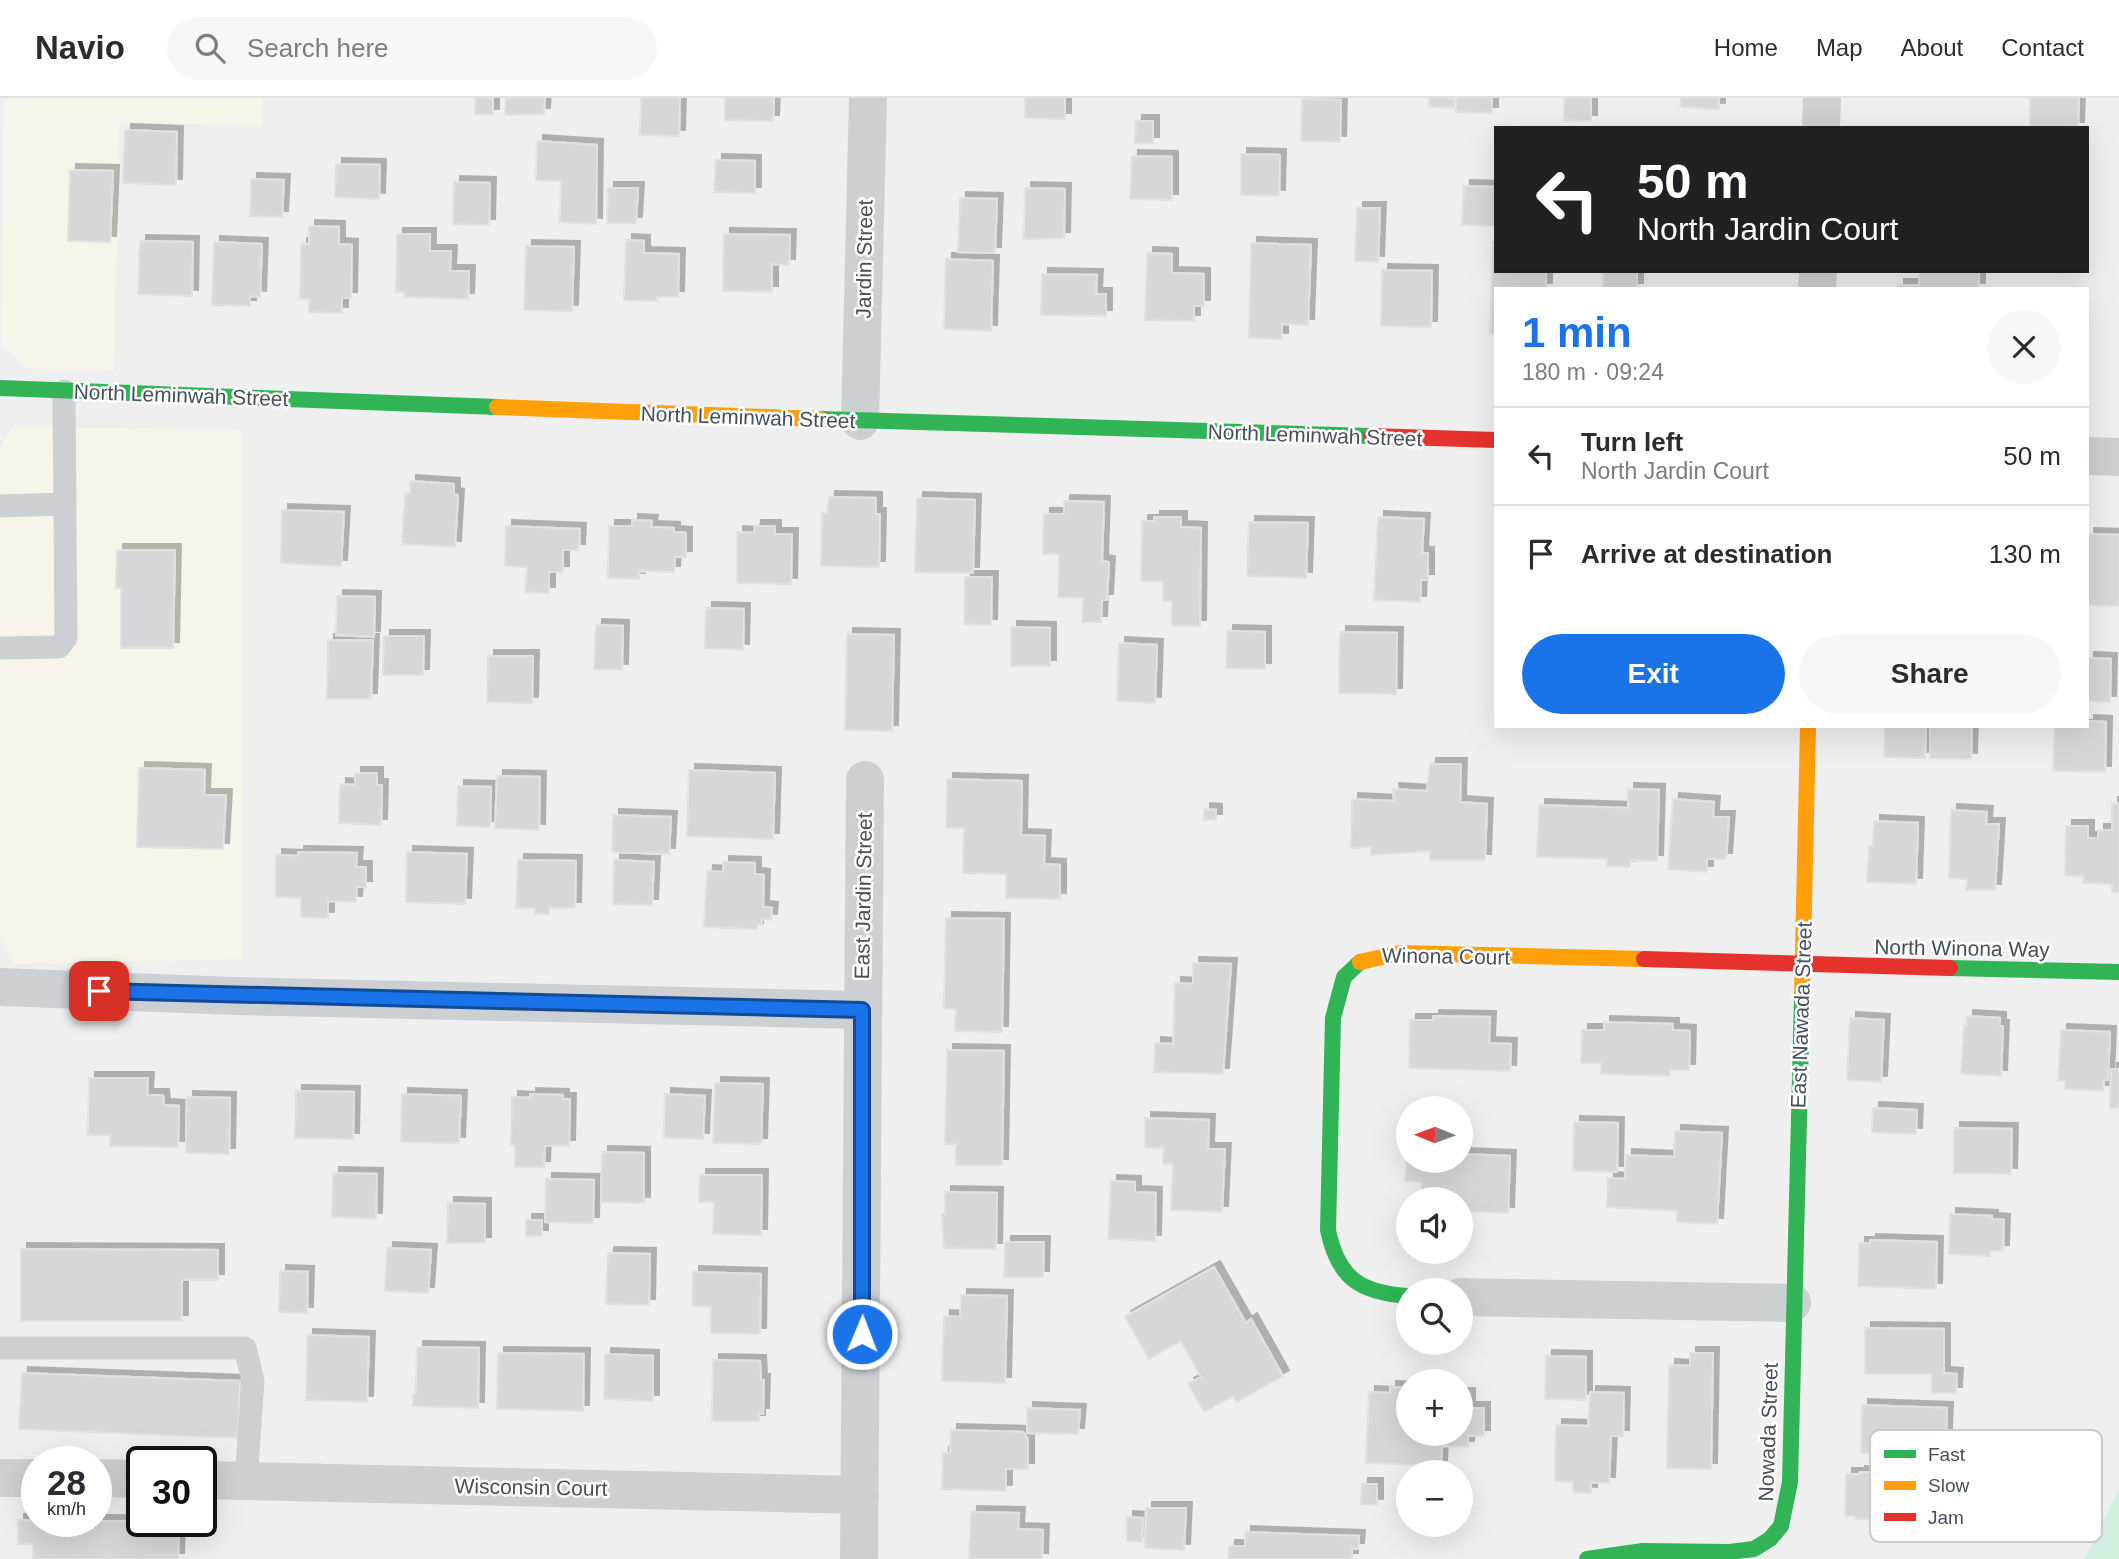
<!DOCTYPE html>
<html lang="en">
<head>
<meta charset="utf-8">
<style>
  body { margin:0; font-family:Arial,sans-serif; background:#f7f7f7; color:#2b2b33; height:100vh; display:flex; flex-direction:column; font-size:26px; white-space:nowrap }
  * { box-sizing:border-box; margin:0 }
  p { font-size:23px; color:#7c7c81 }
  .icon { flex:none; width:38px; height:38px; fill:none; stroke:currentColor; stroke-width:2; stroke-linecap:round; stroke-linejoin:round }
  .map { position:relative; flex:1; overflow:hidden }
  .drawer { position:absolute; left:1494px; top:189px; width:595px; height:441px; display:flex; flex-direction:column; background:#fff; border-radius:0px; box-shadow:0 7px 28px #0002 }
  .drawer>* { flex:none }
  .guide { position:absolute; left:1494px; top:28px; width:595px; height:147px; border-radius:0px; box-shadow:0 7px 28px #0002; background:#202124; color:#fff; overflow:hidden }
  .needle { width:46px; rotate:271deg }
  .buttons { position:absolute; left:1396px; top:998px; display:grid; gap:14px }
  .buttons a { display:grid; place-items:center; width:77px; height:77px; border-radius:50%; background:#fff; box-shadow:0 7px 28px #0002; font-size:35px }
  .speed { position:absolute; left:21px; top:1348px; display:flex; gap:14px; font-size:35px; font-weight:700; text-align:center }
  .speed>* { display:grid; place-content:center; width:91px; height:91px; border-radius:50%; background:#fff; box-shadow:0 7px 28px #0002; line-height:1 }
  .speed small { font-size:18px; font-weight:400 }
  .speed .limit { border:4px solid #111; border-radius:10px; background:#fff; color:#111 }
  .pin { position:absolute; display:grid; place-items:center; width:60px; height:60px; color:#fff; margin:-30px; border-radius:14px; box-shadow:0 4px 10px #0006 }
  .me { position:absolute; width:77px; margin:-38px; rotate:1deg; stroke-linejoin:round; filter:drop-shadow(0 0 5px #0008) }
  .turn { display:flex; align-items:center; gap:24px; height:147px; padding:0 28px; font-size:32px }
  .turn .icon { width:91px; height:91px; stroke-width:2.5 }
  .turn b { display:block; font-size:49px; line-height:60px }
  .round { display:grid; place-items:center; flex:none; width:74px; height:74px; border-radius:37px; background:#f7f7f7 }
  .overview { display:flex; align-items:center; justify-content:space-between; height:119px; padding:0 28px }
  h1 { font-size:42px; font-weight:700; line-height:52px; color:#1a73e8 }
  .action { display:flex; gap:14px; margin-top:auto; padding:14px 28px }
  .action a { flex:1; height:80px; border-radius:42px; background:#1a73e8; color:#fff; font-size:28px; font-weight:700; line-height:80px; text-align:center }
  .action a+a { background:#f7f7f7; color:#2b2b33 }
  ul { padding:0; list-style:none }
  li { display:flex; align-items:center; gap:21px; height:98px; padding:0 28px; border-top:2px solid #e1e1e2 }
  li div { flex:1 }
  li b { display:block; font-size:26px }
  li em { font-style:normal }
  header { display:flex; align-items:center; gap:42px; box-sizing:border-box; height:98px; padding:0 35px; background:#fff; border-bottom:2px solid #e1e1e2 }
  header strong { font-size:33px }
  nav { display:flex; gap:38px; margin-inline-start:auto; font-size:24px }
  .search { width:490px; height:63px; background:#f7f7f7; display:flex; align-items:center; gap:18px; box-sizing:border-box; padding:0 24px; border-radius:38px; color:#7c7c81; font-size:26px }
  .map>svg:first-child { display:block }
  .commercial { fill:#f7f4ea }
  .green { fill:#d2f0e0 }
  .building { fill:#d7d7d9; stroke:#e1e1e2; stroke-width:2; filter:url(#shadow) }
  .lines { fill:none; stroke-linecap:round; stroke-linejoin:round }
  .lane { stroke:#cdd0d3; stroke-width:23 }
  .street { stroke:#cdd0d3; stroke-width:38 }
  .fast { stroke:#30b455; stroke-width:16 }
  .slow { stroke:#ff9f0a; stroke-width:16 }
  .jam { stroke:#e5322d; stroke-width:16 }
  .route-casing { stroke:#114b97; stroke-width:18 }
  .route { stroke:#1a73e8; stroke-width:12 }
  .labels { text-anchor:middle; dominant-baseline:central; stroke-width:5; stroke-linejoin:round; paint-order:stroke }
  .street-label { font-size:21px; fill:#45505c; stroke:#fff }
  .key { fill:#fff; stroke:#c7cace; stroke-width:2 }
  .key-label { font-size:19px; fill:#45505c }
</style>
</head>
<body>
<header>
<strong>Navio</strong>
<div class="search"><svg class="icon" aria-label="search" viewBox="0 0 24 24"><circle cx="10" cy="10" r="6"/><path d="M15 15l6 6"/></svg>Search here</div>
<nav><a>Home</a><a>Map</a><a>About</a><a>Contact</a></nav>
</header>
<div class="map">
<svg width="2119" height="1461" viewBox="0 0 2119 1461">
  <defs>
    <filter id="shadow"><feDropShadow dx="6" dy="-6" stdDeviation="0" flood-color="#0004"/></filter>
  </defs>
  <rect width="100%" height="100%" fill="#f0efef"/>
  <!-- commercial -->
  <path class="commercial" d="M4,0H262V28L119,24L114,272L30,271L1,249Z
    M13,329L241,332V861L14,866L0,838V351Z"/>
  <!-- green -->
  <path class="green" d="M2119,1389V1461H2084L2117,1394Z"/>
  <!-- building -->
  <path class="building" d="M476,0H493V17L475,16Z
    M506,0H545L544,16L505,17Z
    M641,0H680L679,38L640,37Z
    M725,0H774L773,23L725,22Z
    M1025,0H1065V21L1025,20Z
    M1429,0H1454V10L1429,9Z
    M1456,0H1492V15L1456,14Z
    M1564,0H1591V23L1564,22Z
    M1681,0H1719V11L1680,9Z
    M2030,0H2079L2078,30H2030Z
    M1302,1L1341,2L1340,44L1301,43Z
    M1136,23H1153V45H1135Z
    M125,32L177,34L176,87L123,85Z
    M537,43L597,47L596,126L560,124L561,83L536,82Z
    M1241,56L1280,57L1279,98L1241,97Z
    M1132,58L1172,59V102L1130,101Z
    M716,62L755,63V95L714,94Z
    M336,66L380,67L379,101L335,99Z
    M70,72L113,73L110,144L68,143Z
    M251,81L284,82L282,119L250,118Z
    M454,84L490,85L489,127L453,126Z
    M1464,88L1496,89V128L1462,127Z
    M608,90H638L636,125H607Z
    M1025,90L1065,91L1064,140L1024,141Z
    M960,100L997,101L995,155L958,154Z
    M1357,110H1380L1378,164L1355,163Z
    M309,128L339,129V146L352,147L351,200H342V215L309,214V201H300L301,146H309Z
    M397,136H430V153H451L450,173H469L468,201L404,199V194H396Z
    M724,136L790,137L789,167L772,166V194L723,193Z
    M626,142L644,143V155L679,156L678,199H657V203L624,202Z
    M140,143L193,144L192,198L138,196Z
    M214,144L262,146L260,199L250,198V208L212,207Z
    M1493,144H1496V173H1546V191H1496V236H1490Z
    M1251,145L1311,147L1308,227L1282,226V241L1249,240Z
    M526,148L574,149L572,213L524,212Z
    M1147,155L1172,156V175L1204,176V208H1194V223L1145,222Z
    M946,161L993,163L991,233L944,231Z
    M1382,172L1432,173L1431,229L1381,228Z
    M1604,173H1637V191H1603Z
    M1919,173H1979V191H1898V187H1919Z
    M1042,176L1097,177L1096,196H1106V218L1041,217Z
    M410,383L454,386V396L458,397L455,449L402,446L405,395H410Z
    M829,399L876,400V416H880L879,469L821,468L822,415H828Z
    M917,400L975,402L973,475L915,474Z
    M1064,403L1104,404L1102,463L1109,464L1107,502H1102L1101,524H1082L1083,500L1058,499L1059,456H1043L1044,416H1064Z
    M282,412L344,414L341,468L281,465Z
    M1154,419H1181V429L1201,430L1200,528H1172V503H1163V483H1141L1142,423H1154Z
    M1378,419L1424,421L1422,455H1428V482H1421L1420,504L1374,502Z
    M632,422L652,423L651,429L674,430V434L686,435V459H675L674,474L639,473V481L608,480L609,428H632Z
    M1249,424L1308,425L1306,480L1247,478Z
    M506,428L580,431L579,452H563V474H549V495L525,494L527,469L505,468Z
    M755,428H775V436H792L791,486L737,485V434L754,435Z
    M2088,436L2119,437V508L2088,507Z
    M117,452H175L173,550H121V490H116Z
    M965,479H992L991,527L964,526Z
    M337,498L375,499L374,539L336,537Z
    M706,510L744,511L743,552L705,550Z
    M596,527L623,528L622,572L594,571Z
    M1011,529L1050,530V568H1011Z
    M1227,533L1265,534V571L1226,570Z
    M1340,534L1397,535L1396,596L1339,595Z
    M847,536L894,537L892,633L845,632Z
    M384,538H424L423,577H383Z
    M328,542H373L371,601H327Z
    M1119,545L1157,547L1155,605L1117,603Z
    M488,558H533L532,605L487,604Z
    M2088,560L2111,561L2110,604L2088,603Z
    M2088,623L2106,624L2105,674L2053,673L2055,628H2088Z
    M1885,628H1926L1925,660L1884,659Z
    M1930,628H1972L1971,661L1930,660Z
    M1430,666H1461L1460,704L1487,706L1485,762H1430V753L1371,757V749L1351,750L1352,701L1394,703L1393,691L1427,693Z
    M139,670L205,672L204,697H226L223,751L137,749Z
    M689,672L775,675L773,741L687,738Z
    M355,675H377V687H382L381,727L339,725L340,686L355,687Z
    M497,678L540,679L539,732L495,730Z
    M947,681L1022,683L1021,737L1045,738L1044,766L1060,767V801L1006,800V776L963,775L964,730H946Z
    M458,688L491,689L490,729L457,728Z
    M1628,691L1659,692L1657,763L1631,762L1630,769L1607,768V761L1537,759L1539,707L1628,710Z
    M1673,701L1714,704L1713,719H1729L1726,761H1707V774L1668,771Z
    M2112,705H2119V794H2112V786L2083,785L2084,778H2065L2066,728H2088V740H2098V732H2112Z
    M1204,711L1216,712V722H1204Z
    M1951,712L1987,714L1986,726H1999L1995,792H1966L1967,781L1949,780Z
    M613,717L671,719L669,756L612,754Z
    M1874,723L1918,725L1916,786L1867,784L1869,748H1873Z
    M298,754L357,755L356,769H366V789H357L356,804L328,803V820L301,819V800L276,799V757L298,758Z
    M407,754L467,756L465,806L406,804Z
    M518,762L576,763L575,810H549V816H535V810H516Z
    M614,762L654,764L652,807L613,806Z
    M723,764L755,765V776L764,777L763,809L772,810L771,822L762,821V827L757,826V831L704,829L707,773L723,774Z
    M946,820L1004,821L1002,934L955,933L956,911H944Z
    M1193,865L1231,866L1223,976L1154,974L1155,945L1173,946L1175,885L1193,886Z
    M1433,918L1490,919L1489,945L1511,946L1510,973L1409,970L1410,922H1433Z
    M1967,918L2000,920V928H2003L2001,978L1961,976L1964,927H1967Z
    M1850,920L1884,922L1881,984L1847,982Z
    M1604,924L1673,926V932L1690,933L1689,972H1670V978L1601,976V965H1581L1582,932H1604Z
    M2061,932L2110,934L2108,982H2104L2103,993L2065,991V983H2058Z
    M947,952L1004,953L1002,1067H956V1046H945Z
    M2111,971H2119V1010H2110Z
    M89,980H148L147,997H163L164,1007L179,1008L178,1049L110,1048V1037H88Z
    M715,985L763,986L761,1046L713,1045Z
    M296,993L354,994L353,1041L295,1040Z
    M402,996L461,998L459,1045L401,1044Z
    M530,996L563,997V1001H570L569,1048H545L544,1069H515V1047H511L512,999L530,1000Z
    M665,996L705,998L703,1041L664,1040Z
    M187,999L230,1000L229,1056L186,1055Z
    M1873,1010L1917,1012L1916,1036L1872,1034Z
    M1145,1020L1209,1022L1208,1051H1225L1222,1114L1171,1112L1173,1066H1163L1164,1050H1145Z
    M1574,1024L1618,1025L1617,1074L1573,1073Z
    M1954,1030L2012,1031L2011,1076L1954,1075Z
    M1675,1033L1722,1035L1717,1126L1677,1124V1113L1607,1109L1608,1080L1625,1081L1626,1057L1674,1059Z
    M1408,1040L1409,1062H1461V1056L1510,1058L1508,1115L1461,1113V1101H1421L1422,1084L1405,1083Z
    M602,1054L644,1055V1105L601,1104Z
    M333,1075L377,1076L376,1121L332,1119Z
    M700,1077H762L761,1137L713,1136L714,1104H699Z
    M546,1081L594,1082L593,1125L545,1124Z
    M1111,1083L1135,1084V1094L1156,1095L1155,1143L1108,1141Z
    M945,1094L997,1095L996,1151L944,1150L942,1116H945Z
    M448,1105L485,1106V1145H447Z
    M1950,1116L1992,1118V1121L2004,1122L2003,1153H1990V1158L1949,1156Z
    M526,1122H542V1138H526Z
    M1870,1142L1937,1144L1936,1191L1858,1188L1859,1145H1870Z
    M1005,1144H1044L1043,1179H1004Z
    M387,1150L431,1152L428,1195L385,1193Z
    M21,1151L218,1152V1182H182V1223H21Z
    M608,1155L650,1156L649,1207L606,1206Z
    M1214,1169L1246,1225L1251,1221L1283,1278L1237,1304L1233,1298L1204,1314L1188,1286L1201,1279L1181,1243L1149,1261L1125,1219Z
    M280,1173L308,1174L307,1215L279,1214Z
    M693,1174L761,1176L760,1236L711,1235V1209L692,1208Z
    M961,1197L1007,1198L1005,1285L942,1283L944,1218L960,1219Z
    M1865,1230L1944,1231V1275L1957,1276L1956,1295H1932V1276H1865Z
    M307,1237L369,1239L367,1304L306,1302Z
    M417,1249L479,1250L478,1310L413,1308V1296H416Z
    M498,1255L584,1256L583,1313L497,1311Z
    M1690,1255H1713L1711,1371L1667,1370L1669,1267L1690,1268Z
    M605,1256L653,1258V1303L604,1301Z
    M1546,1258L1586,1259V1302L1545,1301Z
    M713,1262L760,1263L761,1282H764L763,1316H759V1323H712Z
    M22,1275L240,1283L238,1340L19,1331Z
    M1390,1289L1409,1290V1335H1461V1296H1469V1310H1484V1338H1468V1349L1442,1348L1441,1368L1366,1365L1369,1294L1390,1295Z
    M1590,1294L1624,1295L1623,1338H1611L1609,1385H1591V1395L1573,1394V1384L1555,1383L1556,1327L1588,1328Z
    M1862,1307L1947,1310L1945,1359L1861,1355Z
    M1027,1310L1080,1312L1078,1336L1027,1335Z
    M951,1332L1023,1334L1028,1341V1371H1006V1393L942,1391L943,1355H950Z
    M1859,1374L1939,1378L1938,1423L1856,1421V1418H1845L1846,1376H1859Z
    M1362,1386H1377V1407L1361,1406Z
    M1146,1410H1186L1184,1452L1145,1450Z
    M971,1414L1019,1415L1018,1431L1043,1432L1042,1461H969Z
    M1127,1419L1143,1420L1142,1444L1127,1443Z
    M18,1422L179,1424L178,1461H33V1446H18Z
    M1245,1434L1359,1438L1358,1451H1352V1461H1228L1229,1448H1245Z"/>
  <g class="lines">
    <!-- lane -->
    <path class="lane" d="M0,408L65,406
      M0,550L59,549L66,540L64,293
      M0,1250H245L253,1283L246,1383"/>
    <!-- street -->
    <path class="street" d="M1821,30L1822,0
      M1817,191L1818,173
      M860,323L868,0
      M2088,358L2119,359
      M0,889L235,898L862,912
      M1461,1199L1792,1205
      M0,1380H37
      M96,1380L142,1381
      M201,1382L860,1397
      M859,1461L865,682"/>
    <!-- fast -->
    <path class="fast" d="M0,290L497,309
      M820,321L1371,338
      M1360,864L1344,879L1333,920L1328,1132C1338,1181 1361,1195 1409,1198
      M1950,870L2119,874
      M1587,1461L1643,1453L1729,1454L1754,1451L1770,1441L1781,1428L1790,1384L1802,899"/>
    <!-- slow -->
    <path class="slow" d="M497,309L820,321
      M1360,864L1400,855L1644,861
      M1802,899L1808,628"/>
    <!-- jam -->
    <path class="jam" d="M1371,338L1496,342
      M1644,861L1950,870"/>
  </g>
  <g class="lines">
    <!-- route casing -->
    <g class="route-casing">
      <path id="route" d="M99,893L862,912V1236"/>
    </g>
    <!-- route -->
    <use href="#route" class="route"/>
  </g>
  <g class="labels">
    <!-- street labels -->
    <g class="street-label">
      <text transform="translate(864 161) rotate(-89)">Jardin Street</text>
      <text transform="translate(181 297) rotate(2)">North Leminwah Street</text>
      <text transform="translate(748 319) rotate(2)">North Leminwah Street</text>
      <text transform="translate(1315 337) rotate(2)">North Leminwah Street</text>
      <text transform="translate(863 798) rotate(-89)">East Jardin Street</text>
      <text transform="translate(1962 850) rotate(1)">North Winona Way</text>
      <text transform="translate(1446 858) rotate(1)">Winona Court</text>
      <text transform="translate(1801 917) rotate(-88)">East Nawada Street</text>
      <text transform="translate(1768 1334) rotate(-88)">Nowada Street</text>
      <text transform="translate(531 1389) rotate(1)">Wisconsin Court</text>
    </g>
  </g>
  <!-- legend -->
  <rect x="1870" y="1332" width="232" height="112" rx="10" class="key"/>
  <rect x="1884" y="1352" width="32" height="8" fill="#30b455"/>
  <rect x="1884" y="1383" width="32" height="9" fill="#ff9f0a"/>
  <rect x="1884" y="1415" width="32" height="8" fill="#e5322d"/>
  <g class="key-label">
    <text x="1928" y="1363">Fast</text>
    <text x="1928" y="1394">Slow</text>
    <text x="1928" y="1426">Jam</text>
  </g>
</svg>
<div class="buttons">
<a><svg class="needle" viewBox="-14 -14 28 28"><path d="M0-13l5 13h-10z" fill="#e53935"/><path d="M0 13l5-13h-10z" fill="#7c7c81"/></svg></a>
<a><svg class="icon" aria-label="sound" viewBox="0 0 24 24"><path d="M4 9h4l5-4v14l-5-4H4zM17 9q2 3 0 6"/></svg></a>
<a><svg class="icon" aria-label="search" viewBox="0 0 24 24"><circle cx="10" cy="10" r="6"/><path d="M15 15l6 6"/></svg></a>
<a>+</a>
<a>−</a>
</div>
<div class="speed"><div>28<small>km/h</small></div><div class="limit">30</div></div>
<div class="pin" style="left:99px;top:893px;background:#d93025"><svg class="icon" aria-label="arrive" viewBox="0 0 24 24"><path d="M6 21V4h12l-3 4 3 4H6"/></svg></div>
<svg class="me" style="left:862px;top:1236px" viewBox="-20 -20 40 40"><circle r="17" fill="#1a73e8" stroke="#fff" stroke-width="3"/><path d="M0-11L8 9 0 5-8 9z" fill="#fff"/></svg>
<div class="guide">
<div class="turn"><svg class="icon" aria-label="left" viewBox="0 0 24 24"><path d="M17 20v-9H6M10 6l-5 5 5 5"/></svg><div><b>50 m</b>North Jardin Court</div></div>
</div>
<section class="drawer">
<div class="overview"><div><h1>1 min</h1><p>180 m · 09:24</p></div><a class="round"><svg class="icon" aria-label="close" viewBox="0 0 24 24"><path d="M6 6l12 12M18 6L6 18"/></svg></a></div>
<ul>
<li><svg class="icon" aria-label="left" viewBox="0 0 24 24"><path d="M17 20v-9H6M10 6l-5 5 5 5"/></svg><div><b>Turn left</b><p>North Jardin Court</p></div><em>50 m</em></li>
<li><svg class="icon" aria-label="arrive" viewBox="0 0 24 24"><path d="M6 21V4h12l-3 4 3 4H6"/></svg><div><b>Arrive at destination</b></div><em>130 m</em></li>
</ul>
<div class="action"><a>Exit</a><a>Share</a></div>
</section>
</div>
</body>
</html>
